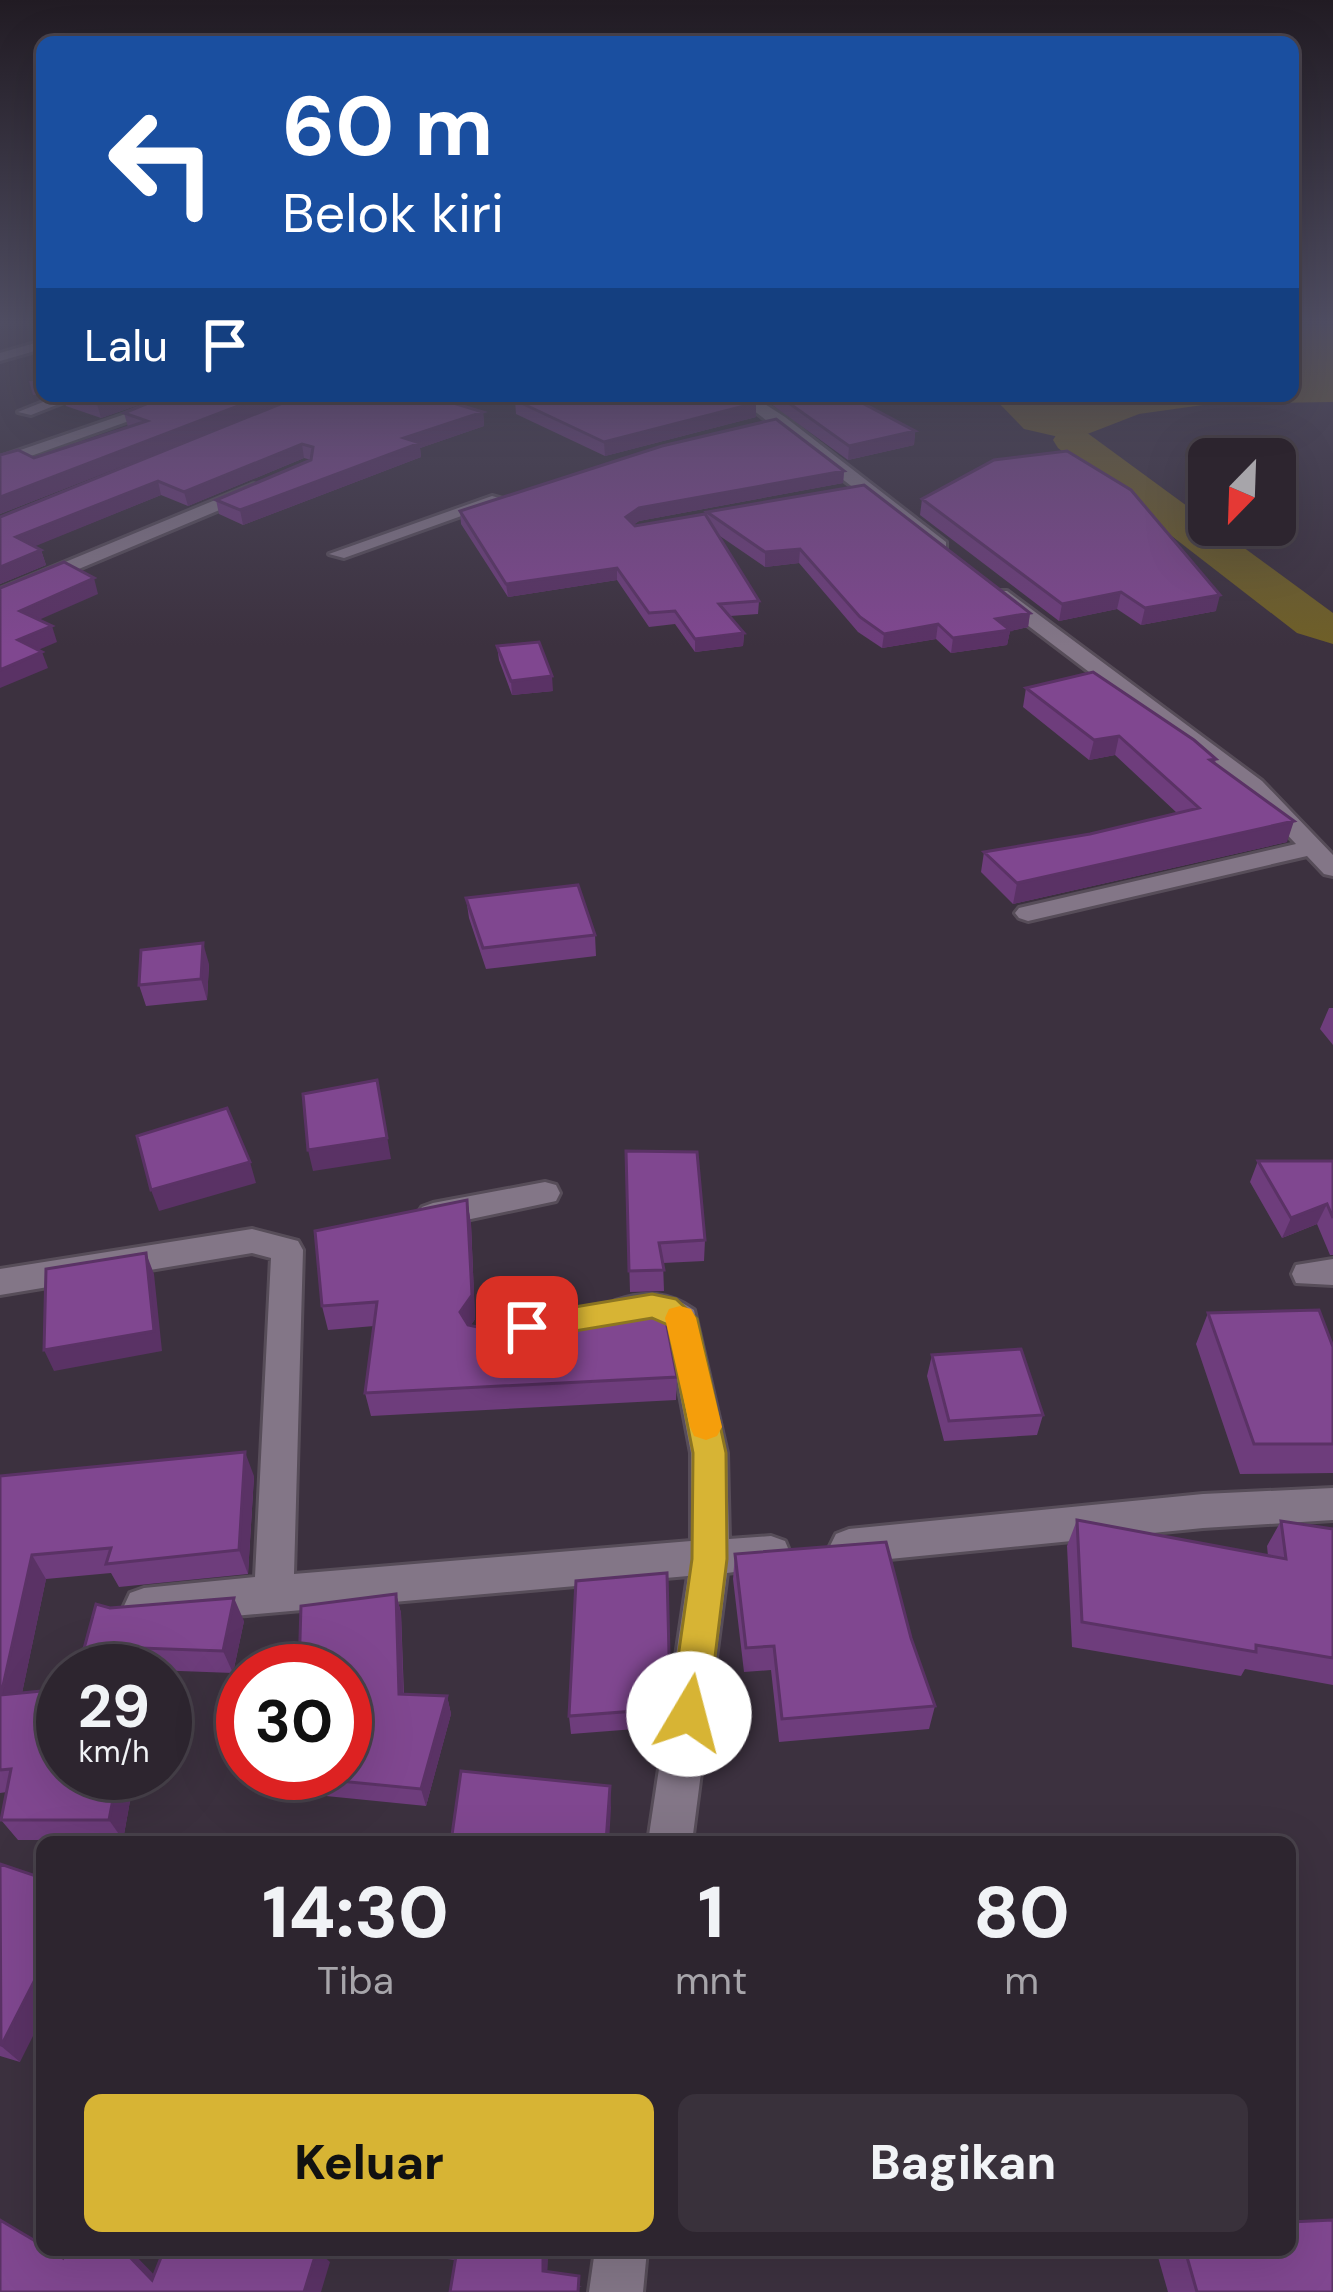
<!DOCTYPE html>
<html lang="id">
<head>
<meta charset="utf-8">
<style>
  body { margin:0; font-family:"DM Sans",sans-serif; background:#39313b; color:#f1f3f6; height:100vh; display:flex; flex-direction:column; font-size:45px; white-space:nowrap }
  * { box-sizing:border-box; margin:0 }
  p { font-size:39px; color:#a7a5aa }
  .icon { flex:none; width:66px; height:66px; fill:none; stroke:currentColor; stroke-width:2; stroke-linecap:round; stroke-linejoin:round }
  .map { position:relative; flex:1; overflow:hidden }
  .sheet { position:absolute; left:36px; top:1836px; width:1260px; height:420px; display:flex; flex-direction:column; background:#2d252f; border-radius:18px; box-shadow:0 12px 48px #0002,0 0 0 3px #48424b }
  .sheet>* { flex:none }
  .banner { position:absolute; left:36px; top:36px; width:1263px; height:366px; border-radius:18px; box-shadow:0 12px 48px #0002,0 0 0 3px #48424b; background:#1a4fa0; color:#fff; overflow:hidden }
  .needle { width:78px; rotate:203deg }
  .buttons { position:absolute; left:1188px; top:438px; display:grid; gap:24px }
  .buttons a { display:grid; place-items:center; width:108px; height:108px; border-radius:18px; background:#2d252f; box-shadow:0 12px 48px #0002,0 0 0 3px #48424b; font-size:60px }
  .speed { position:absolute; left:36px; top:1644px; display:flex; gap:24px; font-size:60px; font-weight:700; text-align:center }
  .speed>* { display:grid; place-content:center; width:156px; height:156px; border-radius:50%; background:#2d252f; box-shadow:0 12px 48px #0002,0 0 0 3px #48424b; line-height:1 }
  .speed small { font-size:30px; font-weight:400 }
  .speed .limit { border:18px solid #d22; background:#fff; color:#111 }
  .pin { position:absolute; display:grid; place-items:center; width:102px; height:102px; color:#fff; margin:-51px; border-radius:24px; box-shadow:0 6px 18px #0006 }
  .me { position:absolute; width:132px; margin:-66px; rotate:8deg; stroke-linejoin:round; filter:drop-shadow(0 0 9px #0008) }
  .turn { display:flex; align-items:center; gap:42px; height:252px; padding:0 48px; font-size:54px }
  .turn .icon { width:156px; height:156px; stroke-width:2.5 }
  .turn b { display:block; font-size:84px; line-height:102px }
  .then { display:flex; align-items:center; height:114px; padding:0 48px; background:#0003; gap:24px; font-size:45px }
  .eta { display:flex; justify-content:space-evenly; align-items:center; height:204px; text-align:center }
  .eta b { font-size:72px; font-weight:800; line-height:84px }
  .action { display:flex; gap:24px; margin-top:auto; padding:24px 48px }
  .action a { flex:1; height:138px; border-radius:18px; background:#d7b434; color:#111; font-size:48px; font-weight:800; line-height:138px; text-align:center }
  .action a+a { background:#39313b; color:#f1f3f6 }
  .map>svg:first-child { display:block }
  .water { fill:#6f5f27 }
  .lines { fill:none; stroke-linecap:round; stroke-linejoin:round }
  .river { fill:#6f5f27; fill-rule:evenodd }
  .minor-casing { stroke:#574d59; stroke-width:6 }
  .minor { fill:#837687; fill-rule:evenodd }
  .wall { fill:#6e3d7c }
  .shaded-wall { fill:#5a3265 }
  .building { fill:#804790; stroke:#5a3265; stroke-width:3 }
  .route { fill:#d7b434; stroke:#8c7522; stroke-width:3 }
  .slow { fill:#f59e0b }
</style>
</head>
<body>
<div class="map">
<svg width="1333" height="2292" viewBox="0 0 1333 2292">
  <rect width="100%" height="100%" fill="#3c313f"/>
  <!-- water -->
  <path class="water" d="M1293,325H1333V402L1210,404L1139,414L1072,440L1024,429L995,399L980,396H1293Z"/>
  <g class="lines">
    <!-- river -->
    <path class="river" d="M1072,428L1086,432L1333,613V644L1297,633L1058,448L1053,440L1058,432Z"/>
    <!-- minor casing -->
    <g class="minor-casing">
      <path id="minor" d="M42,341V349L0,361V353Z
        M58,396H79L31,415L18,412Z
        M178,396H199L0,467V457Z
        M735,396H752L785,417L946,542V550H934Z
        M254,484L262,489L260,493L0,602V589Z
        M492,496L506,500L344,558L329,554Z
        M993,591H1007L1262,781L1333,855V876L1324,874L1307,856L1028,921L1019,918L1015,913L1019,908L1296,844L1246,791L993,599Z
        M545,1182L556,1185L560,1193L556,1201L433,1227L422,1223L417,1215L422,1207L433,1203Z
        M252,1229L298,1241L303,1250L294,1574L691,1541V1453L667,1326L659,1321L615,1319L610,1310L615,1301C645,1291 669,1292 694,1310L727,1453L729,1539L771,1536L785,1541L790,1553L785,1565L727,1573L692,1842H648L688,1576L144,1624L130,1619L124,1606L130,1593L144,1588L255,1577L271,1258L252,1253L0,1295V1269Z
        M1333,1259V1285L1296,1283L1292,1274L1296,1265Z
        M1333,1488V1520L1203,1528L849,1563L836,1558L830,1546L836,1534L849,1529L1203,1494Z
        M595,2250H647L643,2292H589Z"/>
    </g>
    <!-- minor -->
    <use href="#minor" class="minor"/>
  </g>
  <!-- wall -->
  <path class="wall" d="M63,396H164L101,418L66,406Z
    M165,396H430L483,412L484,426L420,448L421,457L243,525L219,514L216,500L311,460L304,458L188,506L161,495L34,546L41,550L46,565L0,584V517L285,402L0,514V455L18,450L34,458L128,427L124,413Z
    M760,396H849L915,431L914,445L848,460Z
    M515,400L756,403V417L605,456L516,414Z
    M844,471L843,483L639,521L633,525L635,526L707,516V512L1030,613L1028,627L1010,631L1007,645L951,653L936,639L882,648L858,632L799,563L765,567L717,534L759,601L758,614L730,616L744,633L743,646L695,652L675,624L649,627L617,580L508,597L461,524L460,511Z
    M922,499L1216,611L1141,625L1117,609L1059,621L920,515Z
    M497,646L553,691L512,695L499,660Z
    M1026,688L1216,759L1215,763L1287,842L1013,904L981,872L984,852L1090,834L1177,813L1115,755L1089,760L1023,707Z
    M466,898L595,935L596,956L486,969L469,918Z
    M209,964L207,1000L146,1006L139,985Z
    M1329,1008H1333V1045L1320,1029Z
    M626,1151L705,1240L704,1261L663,1263L664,1291L630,1292Z
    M1258,1161H1333V1255H1330L1317,1224L1282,1238L1250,1182Z
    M467,1200L471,1224L475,1319L471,1325L677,1377L676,1400L371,1416L365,1393L374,1326L328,1330L322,1306Z
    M1208,1313L1333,1347V1473L1240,1474L1196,1344Z
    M932,1355L1043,1415L1037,1435L944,1441L927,1376Z
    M0,1476H254L248,1574L119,1587L111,1573L46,1579L22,1693L63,1773H135L123,1840H18L1,1820L7,1792L0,1793Z
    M1077,1520L1268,1556L1267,1546L1281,1521L1333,1529V1685L1245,1669L1241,1676L1072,1647L1067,1546Z
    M735,1554L911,1638L935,1706L929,1729L779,1742L771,1670L744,1672L733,1579Z
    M396,1594L401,1613L404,1695L447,1696L451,1714L426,1806L286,1792L278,1775Z
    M110,1608L244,1621L233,1673L153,1670L78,1671Z
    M669,1672L661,1727L571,1734L569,1716Z
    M0,1864L20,2062L0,2056Z
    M418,2250H548L547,2271L582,2287L456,2260L422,2256Z
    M1156,2250H1290L1333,2292H1168Z"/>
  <!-- shaded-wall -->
  <path class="shaded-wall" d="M29,381H42V394L33,395Z
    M121,396H164L101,418L97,404Z
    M264,396H301L0,514V497Z
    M756,403V417L605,456L604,442Z
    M483,412L484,426L420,448L421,457L243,525L240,510L404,438Z
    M915,431L914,445L848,460L849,446Z
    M302,444L304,458L188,506L184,492Z
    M844,471L843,483L639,521L627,529L626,517L639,508Z
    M158,481L161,495L21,552L16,537Z
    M800,549L799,563L765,567V552Z
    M41,550L46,565L0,584V567Z
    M617,568V580L508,597L506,584Z
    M94,578L98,594L25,626L20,611Z
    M1121,592L1117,609L1059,621L1062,604Z
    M1220,595L1216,611L1141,625L1145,608Z
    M1030,613L1028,627L1010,631L1007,645L951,653L953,638L996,619Z
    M938,624L936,639L882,648L884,634Z
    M52,626L57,642L24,656L18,640Z
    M744,633L743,646L695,652V639Z
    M42,652L48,668L0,688V670Z
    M552,676L553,691L512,695L511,681Z
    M1119,736L1115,755L1089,760L1094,740Z
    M1294,821L1287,842L1013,904L1017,883Z
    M203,943L209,964L207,1000L201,979Z
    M377,1080L391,1159L313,1171L308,1150Z
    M250,1162L256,1183L159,1211L151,1190Z
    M467,1200L471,1224L475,1319L464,1336L460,1312Z
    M1327,1204L1317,1224L1282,1238L1291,1218Z
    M146,1253L154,1274L162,1351L54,1371L44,1350Z
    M245,1452L254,1476L248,1574L239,1550Z
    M32,1555L46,1579L17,1717L1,1695Z
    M396,1594L401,1613L404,1713L399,1694Z
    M234,1598L244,1621L233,1673L223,1651Z
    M141,1648L153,1670V1671H137Z
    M669,1654V1672L661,1727V1709Z
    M447,1696L451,1714L426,1806L421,1789Z
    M118,1773H135L123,1840L109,1820Z
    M610,1786L611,1808L609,1842H606Z
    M42,1966V2018L20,2062L1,2046Z
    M123,2250H130L171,2292L152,2280Z
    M317,2250L330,2262L321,2292H304Z
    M543,2250H548L547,2282L543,2271Z"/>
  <!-- building -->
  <path class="building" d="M73,396H121L97,404Z
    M165,396H264L0,497V455L18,450L34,458L147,421L124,413Z
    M300,396H430L483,412L404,438L420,443L240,510L216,500L311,460L313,447L302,444L184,492L158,481L16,537L41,550L0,567V517Z
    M526,396H746L756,403L604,442L515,400Z
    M779,396H849L915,431L849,446Z
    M776,419L844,471L639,508L626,517L635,526L705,514L759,601L719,604L744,633L695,639L675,611L649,613L617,568L506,584L460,511L662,446Z
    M1067,451L1131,490L1220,595L1145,608L1121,592L1062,604L922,499L994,460Z
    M864,485L1030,613L996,619L1010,630L953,638L938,624L884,634L860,617L800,549L765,552L707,512Z
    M64,562L94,578L20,611L52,626L18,640L42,652L0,670V588Z
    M539,642L552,676L511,681L497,646Z
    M1093,672L1194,740L1216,759L1210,760L1294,821L1017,883L984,852L1090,834L1199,808L1119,736L1094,740L1026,688Z
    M578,885L595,935L483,948L466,898Z
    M203,943L201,979L139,985L141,950Z
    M377,1080L387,1138L308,1150L303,1094Z
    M227,1108L250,1162L151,1190L137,1136Z
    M626,1151L697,1152L705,1240L659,1243L664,1270L629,1271Z
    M1258,1161H1333V1218L1327,1204L1291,1218Z
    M467,1200L472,1295L460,1312L468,1325L482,1328L651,1300L663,1305L677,1377L365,1393L377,1302L322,1306L315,1231Z
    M146,1253L154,1331L44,1350L46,1269Z
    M1319,1310L1333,1347V1444H1254L1208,1313Z
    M1021,1349L1043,1415L949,1421L932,1355Z
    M245,1452L239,1550L106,1564L111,1548L32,1555L1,1695L63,1689V1773H118L109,1820H1L11,1769L0,1770V1476Z
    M1077,1520L1286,1559L1281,1521L1333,1529V1658L1256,1645V1652L1082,1622Z
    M886,1542L911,1638L935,1706L782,1719L774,1646L746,1648L735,1554Z
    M667,1573L669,1654L661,1709L569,1716L576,1581Z
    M396,1594L399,1694L447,1696L421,1789L278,1775V1773H345V1671H299L301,1606Z
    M234,1598L223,1651L141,1648L137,1671H78L96,1604L110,1608Z
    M461,1771L610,1786L606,1842H451Z
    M868,1837L869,1842H778Z
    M0,1864L42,1878V1966L1,2046Z
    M0,2220L42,2245V2250H50L63,2258L66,2250H123L152,2280L164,2250H317L304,2292H0Z
    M1333,2220V2292H1197L1185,2250H1290V2222Z
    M457,2250H543V2271L579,2276L578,2292H450Z"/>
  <!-- sky -->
  <linearGradient id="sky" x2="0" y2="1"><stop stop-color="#211b23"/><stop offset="0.5" stop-color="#504e63"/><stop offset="1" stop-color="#504e63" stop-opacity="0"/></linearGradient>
  <rect width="1333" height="646" fill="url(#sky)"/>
  <!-- route -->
  <path class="route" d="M652,1294L676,1299L697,1319L726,1453L727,1559L708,1714L702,1727L689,1733L676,1727L670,1714L692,1559L693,1453L668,1325L652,1318L527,1339L516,1336L511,1327L516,1318L527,1315Z"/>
  <!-- slow -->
  <path class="slow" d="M680,1306L691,1309L696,1318L722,1427L717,1436L706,1440L694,1436L690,1427L665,1318L669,1309Z"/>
</svg>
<div class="buttons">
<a><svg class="needle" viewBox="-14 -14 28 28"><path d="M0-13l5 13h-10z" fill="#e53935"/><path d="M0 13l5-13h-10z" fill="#a7a5aa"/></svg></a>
</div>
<div class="speed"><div>29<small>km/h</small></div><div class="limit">30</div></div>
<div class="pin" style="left:527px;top:1327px;background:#d93025"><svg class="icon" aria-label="arrive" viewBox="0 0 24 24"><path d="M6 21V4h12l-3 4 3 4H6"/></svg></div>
<svg class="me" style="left:689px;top:1714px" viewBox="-20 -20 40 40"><circle r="19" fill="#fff"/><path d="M0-13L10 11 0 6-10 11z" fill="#d7b434"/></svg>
<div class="banner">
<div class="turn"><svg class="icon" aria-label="left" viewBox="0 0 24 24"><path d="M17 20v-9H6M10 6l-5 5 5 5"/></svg><div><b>60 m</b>Belok kiri</div></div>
<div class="then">Lalu<svg class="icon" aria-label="arrive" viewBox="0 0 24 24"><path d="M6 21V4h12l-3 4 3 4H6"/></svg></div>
</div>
<section class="sheet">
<div class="eta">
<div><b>14:30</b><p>Tiba</p></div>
<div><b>1</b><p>mnt</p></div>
<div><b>80</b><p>m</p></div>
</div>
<div class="action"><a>Keluar</a><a>Bagikan</a></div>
</section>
</div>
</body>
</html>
